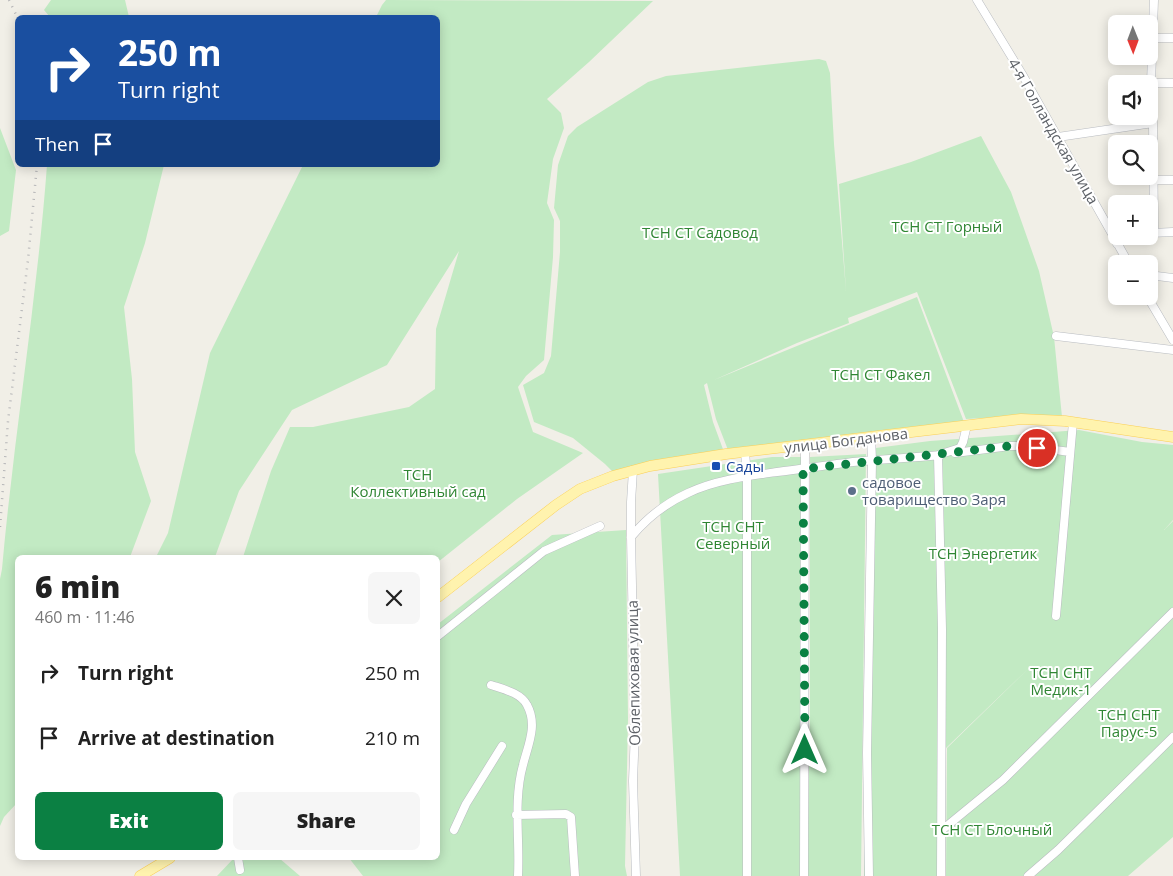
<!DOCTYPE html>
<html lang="en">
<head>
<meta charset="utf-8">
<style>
  body { margin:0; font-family:"Open Sans",sans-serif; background:#f6f6f6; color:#222; height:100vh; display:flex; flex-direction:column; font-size:19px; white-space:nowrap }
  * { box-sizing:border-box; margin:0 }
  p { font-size:16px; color:#767676 }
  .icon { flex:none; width:28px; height:28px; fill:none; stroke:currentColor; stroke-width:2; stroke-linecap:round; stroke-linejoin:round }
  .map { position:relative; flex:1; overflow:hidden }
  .details { position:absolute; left:15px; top:555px; width:425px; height:305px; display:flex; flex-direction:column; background:#fff; border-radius:8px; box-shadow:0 2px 12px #0003 }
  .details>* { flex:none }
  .guide { position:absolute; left:15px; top:15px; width:425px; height:152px; border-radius:8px; box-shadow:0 2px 12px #0003; background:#1a4fa0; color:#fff; overflow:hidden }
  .needle { width:32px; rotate:179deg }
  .controls { position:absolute; left:1108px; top:15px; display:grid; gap:10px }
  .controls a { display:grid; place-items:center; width:50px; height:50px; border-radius:8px; background:#fff; box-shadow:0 2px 12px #0003; font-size:25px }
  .pin { position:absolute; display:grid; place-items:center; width:42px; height:42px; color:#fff; margin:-21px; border:2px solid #fff; border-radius:50%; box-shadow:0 1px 5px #0007 }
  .me { position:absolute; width:55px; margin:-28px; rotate:0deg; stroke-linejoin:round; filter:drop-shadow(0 0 4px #0008) }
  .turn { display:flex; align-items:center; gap:18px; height:105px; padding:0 20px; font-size:22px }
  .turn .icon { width:65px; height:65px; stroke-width:2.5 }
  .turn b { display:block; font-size:35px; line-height:42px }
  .then { display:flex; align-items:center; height:48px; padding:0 20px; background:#0003; gap:10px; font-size:19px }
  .round { display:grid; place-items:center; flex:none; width:52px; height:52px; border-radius:8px; background:#f6f6f6 }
  .overview { display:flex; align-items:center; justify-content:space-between; height:85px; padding:0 20px }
  h1 { font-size:30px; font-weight:800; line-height:38px }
  .button { display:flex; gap:10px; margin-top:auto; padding:10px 20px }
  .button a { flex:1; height:58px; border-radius:8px; background:#0b8043; color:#fff; font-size:20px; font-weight:800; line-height:58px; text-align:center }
  .button a+a { background:#f6f6f6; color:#222 }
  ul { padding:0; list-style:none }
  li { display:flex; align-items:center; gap:15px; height:65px; padding:0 20px }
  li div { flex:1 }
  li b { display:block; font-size:19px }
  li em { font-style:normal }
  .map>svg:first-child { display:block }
  .green { fill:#c2eac3 }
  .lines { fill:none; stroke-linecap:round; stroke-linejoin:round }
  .minor-casing { stroke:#b9bcc1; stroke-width:9 }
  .major-casing { stroke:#fbcf56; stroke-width:11 }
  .minor { stroke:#fff; stroke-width:8 }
  .major { stroke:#fff3ae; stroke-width:10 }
  .rail { stroke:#b6b6b8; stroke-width:2.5; stroke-dasharray:1 6; stroke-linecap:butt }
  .route { stroke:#0b8043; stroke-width:9; stroke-dasharray:0 16.2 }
  .transit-dot { fill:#1a4fb4; stroke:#fff; stroke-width:2 }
  .service-dot { fill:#5c6f8a; stroke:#fff; stroke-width:2 }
  .labels { text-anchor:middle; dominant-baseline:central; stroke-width:4; stroke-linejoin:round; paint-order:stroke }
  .street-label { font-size:15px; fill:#5e6268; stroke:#fff }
  .park-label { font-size:15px; fill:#308634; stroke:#fff }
  .transit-label { font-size:15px; fill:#164399; stroke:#fff; text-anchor:start }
  .service-label { font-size:15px; fill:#4e5e75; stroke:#fff; text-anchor:start }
</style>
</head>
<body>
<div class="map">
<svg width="1173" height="876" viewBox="0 0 1173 876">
  <rect width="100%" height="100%" fill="#f1efe7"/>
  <!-- green -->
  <path class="green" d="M51,0H125L129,17H50L44,10Z
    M386,0L653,1L589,62L547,99L561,113L564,128L553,159L547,203L554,220L553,257L544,360L526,376L518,387L533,432L583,453L517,499L438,562V558L243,557L271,471L290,427H313L409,407L435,389L436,329L459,251L387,365L292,410L239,491L215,557H156L168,533L210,353L303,165H438V18L376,17L382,5Z
    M819,59L826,61L830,73L834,144L846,291L839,184L911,162L981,136L1011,192L1039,271L1054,337L1062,417L1018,416L966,419L917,292L848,318L849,323L797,343L714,380L917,297L964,422L728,450L716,419L707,383L704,385L713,422L724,452L614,473L605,464L573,438L534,422L523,385L544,373L551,356L560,252V221L554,208L558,165L568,136L577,127L648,82L666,76Z
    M0,128L16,170L9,231L0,236Z
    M47,165H164L145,243L124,307L132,379L135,452L151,501L130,557L18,558L17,803L4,817L0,826V579L2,569C14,434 37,300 47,165Z
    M1079,430L1142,442L1173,445V520L1164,530L1173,521V837L1128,876H946L947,748L1029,668L946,748L945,876H864L868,449L930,441Z
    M866,454L861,876H807L810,715V457Z
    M772,457H807L801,876H680L658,474Z
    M626,530L628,719L625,866L627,876H363L349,858H438V624L552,535Z
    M234,858H279L300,876H217Z"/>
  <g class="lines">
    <!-- minor casing -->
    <g class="minor-casing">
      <path id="minor" d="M977,0L1022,74L1129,264
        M1153,38H1173
        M1151,83H1173
        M1058,137L1153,123
        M1154,180H1173
        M1151,233L1173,232
        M1154,233L1153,123L1151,83L1154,0
        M1117,244L1127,237L1133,236
        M1149,275L1173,278
        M1147,296L1173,340
        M1056,336L1173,350
        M745,452L747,476V876
        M955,453L1010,446H1026L1070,452
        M633,470L631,502V537L635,731L633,781L636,876
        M631,537C646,519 666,503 688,493C715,480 748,476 777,472C802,469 828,465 853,462C882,459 912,458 941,455
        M1056,616L1073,422
        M438,636L544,551L600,526
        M491,685C503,689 521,693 527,705C538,725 528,745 523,765C513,801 520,839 518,876
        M516,815L566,814L571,817L575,876
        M454,830L466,804L502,746
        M942,830L1003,780L1173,612
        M238,858L240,870
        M804,876L805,445
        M869,876L867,753L872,461L871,437
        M941,876L942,629L938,455L960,448L963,442L967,425
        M1028,876L1058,850L1173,737"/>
    </g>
    <!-- major casing -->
    <g class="major-casing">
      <path id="major" d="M438,597L556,505L580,489L613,476L650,466L726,454L1021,419L1065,421L1173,437
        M140,876L170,858"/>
    </g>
    <!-- minor -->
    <use href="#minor" class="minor"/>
    <!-- major -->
    <use href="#major" class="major"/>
    <!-- rail -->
    <path class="rail" d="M9,0L18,19
      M0,527L8,421L28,260L37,165"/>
  </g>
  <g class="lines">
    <!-- route -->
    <path class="route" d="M805,750L803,469L1010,446L1037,448"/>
  </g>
  <!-- markers -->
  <rect class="transit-dot" x="711" y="461" width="10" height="10" rx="2.5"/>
  <circle class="service-dot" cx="852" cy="491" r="5"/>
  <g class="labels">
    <!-- street labels -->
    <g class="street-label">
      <text transform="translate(1054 131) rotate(60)">4-я Голландская улица</text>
      <text transform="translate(846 440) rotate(-7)">улица Богданова</text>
      <text transform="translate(633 673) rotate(-91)">Облепиховая улица</text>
    </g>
    <!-- park labels -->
    <g class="park-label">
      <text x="947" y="226">ТСН СТ Горный</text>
      <text x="700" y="232">ТСН СТ Садовод</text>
      <text x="881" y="374">ТСН СТ Факел</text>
      <text x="418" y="474">ТСН<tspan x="418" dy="17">Коллективный сад</tspan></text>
      <text x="733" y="526">ТСН СНТ<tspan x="733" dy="17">Северный</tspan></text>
      <text x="983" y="553">ТСН Энергетик</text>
      <text x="1061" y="672">ТСН СНТ<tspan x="1061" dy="17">Медик-1</tspan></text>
      <text x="1129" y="714">ТСН СНТ<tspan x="1129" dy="17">Парус-5</tspan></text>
      <text x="992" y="829">ТСН СТ Блочный</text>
    </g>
    <!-- transit labels -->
    <g class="transit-label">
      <text x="726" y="466">Сады</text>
    </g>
    <!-- service labels -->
    <g class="service-label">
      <text x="862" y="482">садовое<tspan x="862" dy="17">товарищество Заря</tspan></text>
    </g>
  </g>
</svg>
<div class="controls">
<a><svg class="needle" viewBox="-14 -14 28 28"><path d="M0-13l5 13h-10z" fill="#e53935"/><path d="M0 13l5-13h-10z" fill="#767676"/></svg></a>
<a><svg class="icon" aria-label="sound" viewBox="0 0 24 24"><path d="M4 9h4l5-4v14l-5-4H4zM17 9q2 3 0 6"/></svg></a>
<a><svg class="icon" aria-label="search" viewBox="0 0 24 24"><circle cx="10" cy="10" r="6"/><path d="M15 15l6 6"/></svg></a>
<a>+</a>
<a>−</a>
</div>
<div class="pin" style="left:1037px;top:448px;background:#d93025"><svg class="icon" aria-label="arrive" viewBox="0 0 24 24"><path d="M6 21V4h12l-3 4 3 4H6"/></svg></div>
<svg class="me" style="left:805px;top:750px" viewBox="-20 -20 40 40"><path d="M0-17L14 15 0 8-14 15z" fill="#0b8043" stroke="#fff" stroke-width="4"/></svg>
<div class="guide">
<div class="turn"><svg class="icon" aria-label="right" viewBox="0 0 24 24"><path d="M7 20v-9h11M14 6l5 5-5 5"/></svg><div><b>250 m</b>Turn right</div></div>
<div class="then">Then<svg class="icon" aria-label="arrive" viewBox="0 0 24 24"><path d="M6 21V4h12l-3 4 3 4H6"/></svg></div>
</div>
<section class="details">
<div class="overview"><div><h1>6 min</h1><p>460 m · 11:46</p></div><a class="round"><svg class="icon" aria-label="close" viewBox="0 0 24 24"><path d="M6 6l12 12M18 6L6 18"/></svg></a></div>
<ul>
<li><svg class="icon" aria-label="right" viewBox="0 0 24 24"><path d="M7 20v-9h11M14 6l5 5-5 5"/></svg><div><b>Turn right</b></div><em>250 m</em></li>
<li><svg class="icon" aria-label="arrive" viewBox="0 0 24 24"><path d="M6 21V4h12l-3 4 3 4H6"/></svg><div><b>Arrive at destination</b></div><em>210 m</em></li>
</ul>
<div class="button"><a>Exit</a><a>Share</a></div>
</section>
</div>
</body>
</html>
